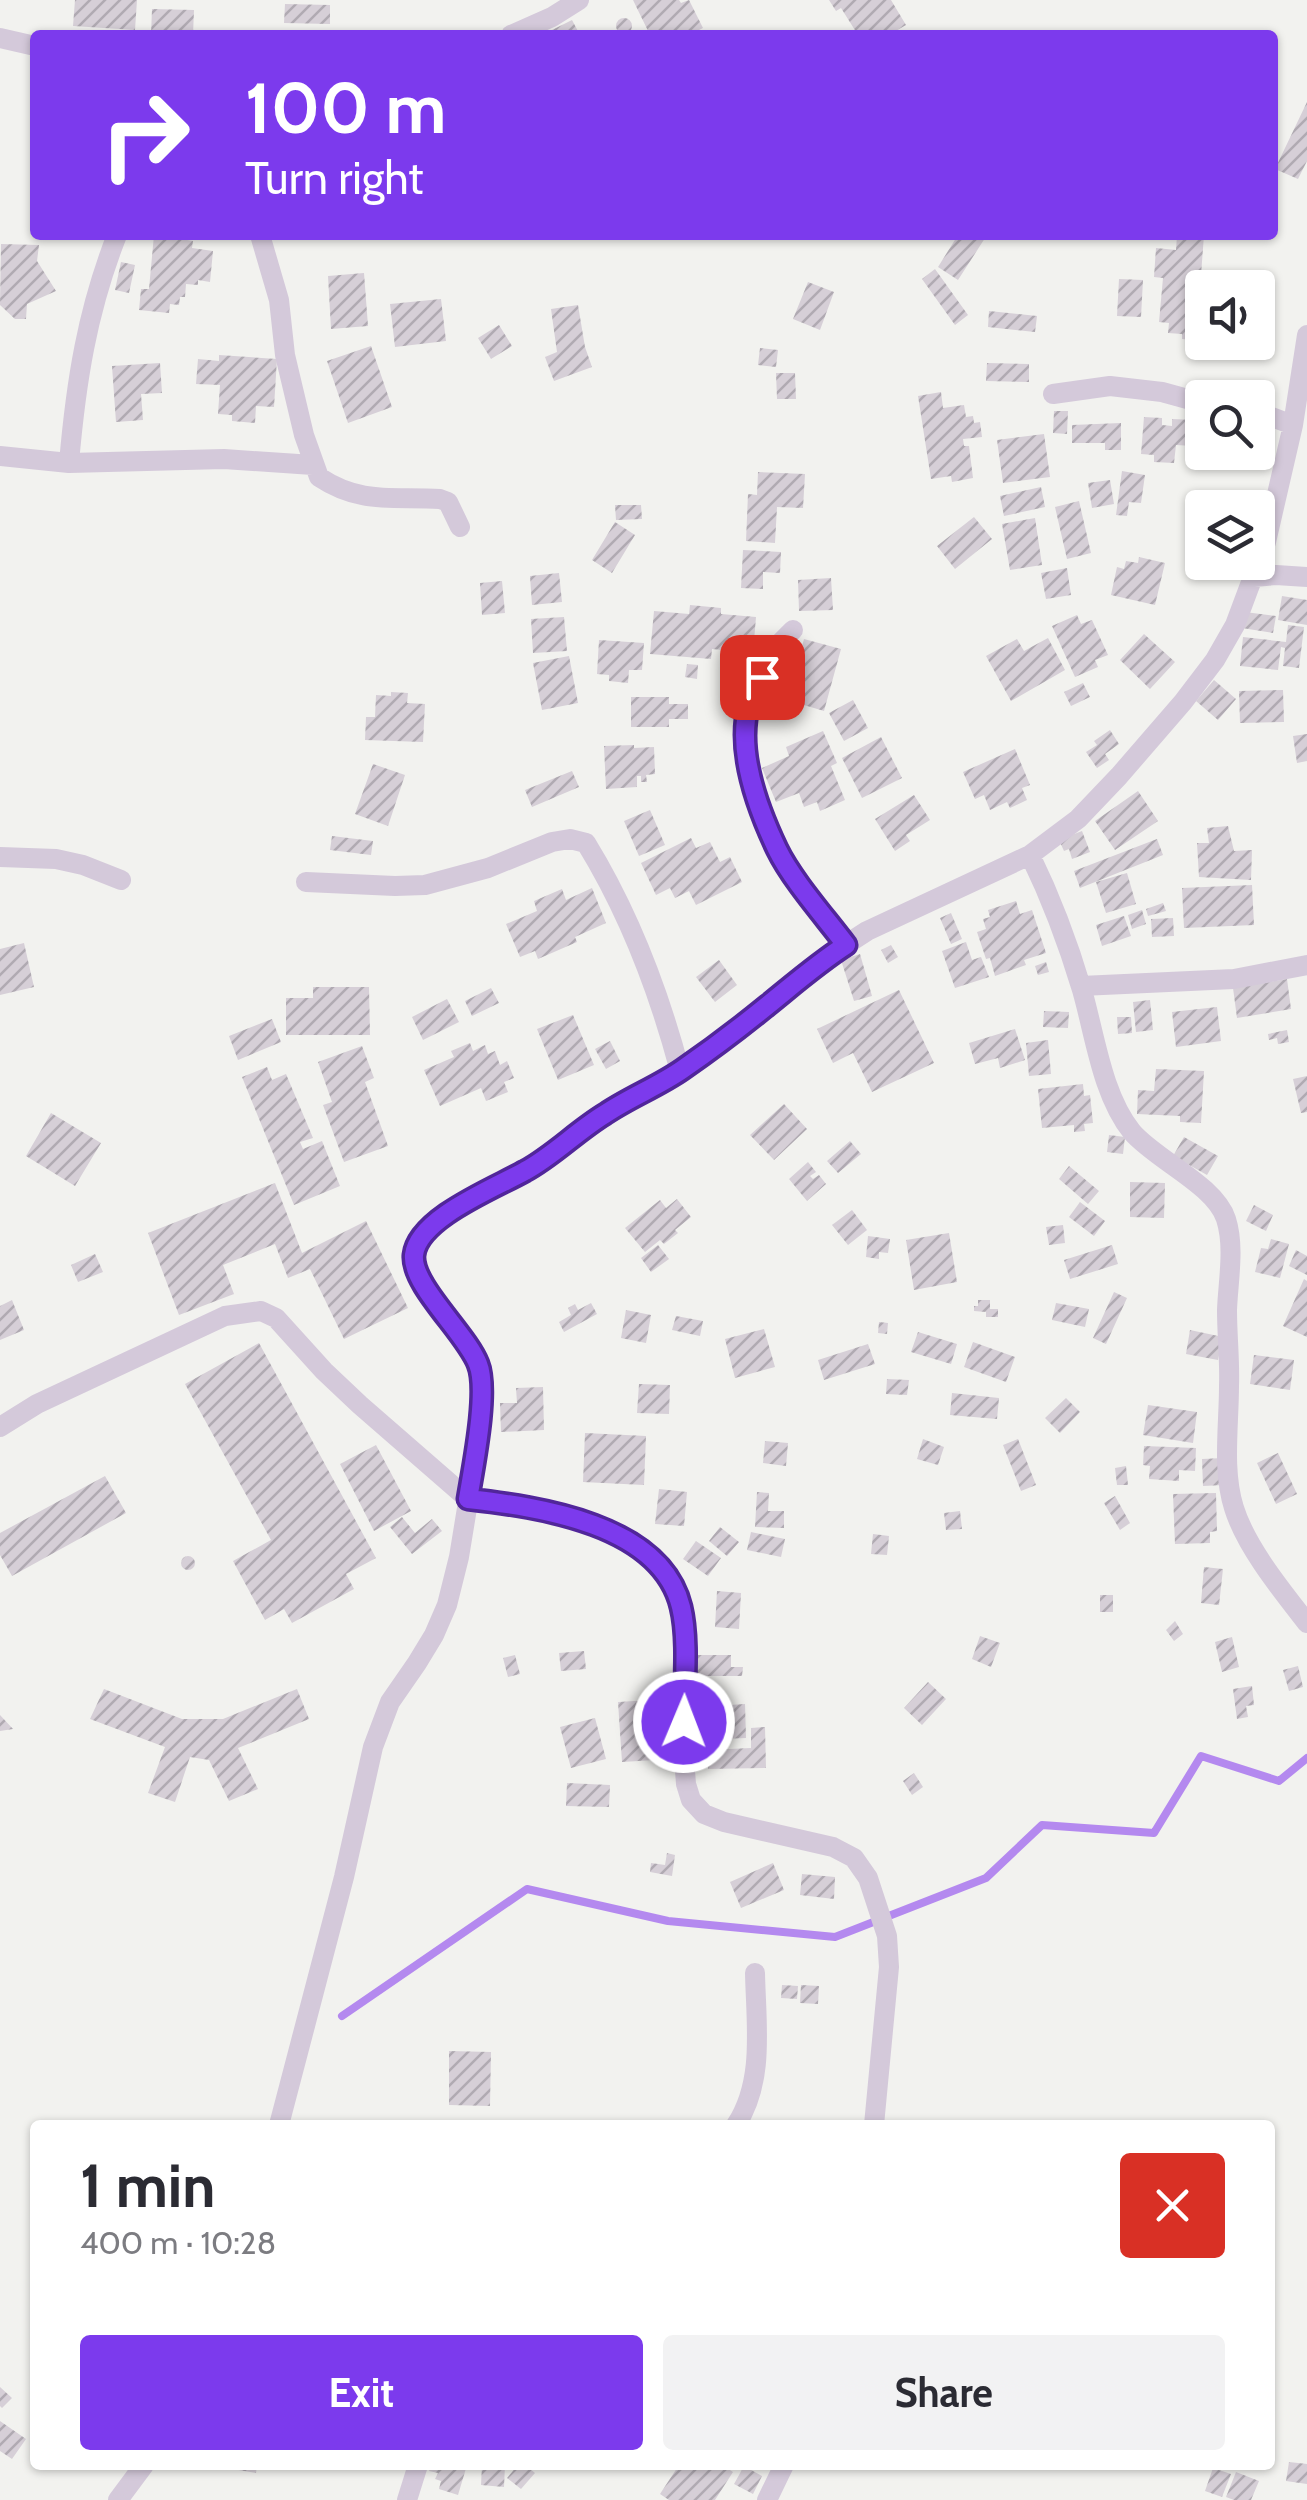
<!DOCTYPE html>
<html lang="en">
<head>
<meta charset="utf-8">
<style>
  body { margin:0; font-family:Cabin,sans-serif; background:#f2f2f3; color:#2b2b33; height:100vh; display:flex; flex-direction:column; font-size:38px; white-space:nowrap }
  * { box-sizing:border-box; margin:0 }
  p { font-size:32px; color:#7c7c81 }
  .icon { flex:none; width:55px; height:55px; fill:none; stroke:currentColor; stroke-width:2; stroke-linecap:round; stroke-linejoin:round }
  .map { position:relative; flex:1; overflow:hidden }
  .details { position:absolute; left:30px; top:2120px; width:1245px; height:350px; display:flex; flex-direction:column; background:#fff; border-radius:10px; box-shadow:0 2px 8px #0004 }
  .details>* { flex:none }
  .guide { position:absolute; left:30px; top:30px; width:1248px; height:210px; border-radius:10px; box-shadow:0 2px 8px #0004; background:#7c3aed; color:#fff; overflow:hidden }
  .controls { position:absolute; left:1185px; top:270px; display:grid; gap:20px }
  .controls a { display:grid; place-items:center; width:90px; height:90px; border-radius:10px; background:#fff; box-shadow:0 2px 8px #0004; font-size:50px }
  .pin { position:absolute; display:grid; place-items:center; width:85px; height:85px; color:#fff; margin:-42px; border-radius:20px; box-shadow:0 5px 15px #0006 }
  .me { position:absolute; width:110px; margin:-55px; rotate:1deg; stroke-linejoin:round; filter:drop-shadow(0 0 8px #0008) }
  .turn { display:flex; align-items:center; gap:35px; height:210px; padding:0 50px; font-size:45px }
  .turn .icon { width:130px; height:130px; stroke-width:2.5 }
  .turn b { display:block; font-size:70px; line-height:85px }
  .round { display:grid; place-items:center; flex:none; width:105px; height:105px; border-radius:10px; background:#f2f2f3 }
  .headline { display:flex; align-items:center; justify-content:space-between; height:170px; padding:0 50px }
  h1 { font-size:60px; font-weight:700; line-height:75px }
  .action { display:flex; gap:20px; margin-top:auto; padding:20px 50px }
  .action a { flex:1; height:115px; border-radius:10px; background:#7c3aed; color:#fff; font-size:40px; font-weight:700; line-height:115px; text-align:center }
  .action a+a { background:#f2f2f3; color:#2b2b33 }
  .map>svg:first-child { display:block }
  .lines { fill:none; stroke-linecap:round; stroke-linejoin:round }
  .stream { stroke:#b489ef; stroke-width:8 }
  .building { fill:url(#building-hatch) }
  .minor { stroke:#d4c9da; stroke-width:20 }
  .route-casing { stroke:#51269a; stroke-width:25 }
  .route { stroke:#7c3aed; stroke-width:18 }
</style>
</head>
<body>
<div class="map">
<svg width="1307" height="2500" viewBox="0 0 1307 2500">
  <defs>
    <pattern id="building-hatch" width="6" height="6" patternUnits="userSpaceOnUse" patternTransform="scale(2.5)"><rect width="6" height="6" fill="#d6cfd7"/><path d="M-1 1l2-2M0 6l6-6M5 7l2-2" fill="none" stroke="#b0aab2"/></pattern>
  </defs>
  <rect width="100%" height="100%" fill="#f2f2ef"/>
  <g class="lines">
    <!-- stream -->
    <path class="stream" d="M342,2016L527,1889L668,1921L835,1937L986,1878L1042,1825L1154,1833L1201,1756L1279,1781L1307,1758"/>
  </g>
  <!-- building -->
  <path class="building" d="M75,0H137L135,30L73,26Z
    M633,0H679L681,3L689,0L703,28L689,35H650Z
    M829,0H891L906,25L889,35H858L841,8L836,11Z
    M285,4L330,5V24L284,23Z
    M152,9L194,10L193,35H151Z
    M616 26a8 8 0 1 1 16 0a8 8 0 1 1-16 0Z
    M572,20L580,35H542Z
    M1307,102V161L1298,179L1275,169Z
    M154,235L182,237L181,239L193,241L192,248L213,251L210,282L198,280V285L186,284L185,297H180L179,305L170,304L169,313L139,310L141,289H149Z
    M958,235H987L958,280L938,267Z
    M1177,235H1204L1201,275L1221,277V282H1226V288H1202L1201,341L1182,339V334L1168,333L1169,323L1159,322L1163,278L1154,277L1156,248L1176,250Z
    M1,244L39,245L37,261L56,291L27,304L26,319H15L0,305Z
    M121,262L135,265L129,293L115,290Z
    M935,269L968,315L955,325L922,279Z
    M364,273L368,326L331,329L328,276Z
    M1119,279L1143,280L1141,317L1117,316Z
    M808,282L834,292L820,330L793,319Z
    M441,299L446,341L395,347L390,304Z
    M578,305L585,347L592,367L554,381L545,357L557,352L551,309Z
    M989,311L1037,316L1035,332L988,327Z
    M499,325L512,346L491,359L478,338Z
    M371,346L392,407L348,423L327,361Z
    M760,348L778,350L776,367L758,365Z
    M219,355L277,359L274,407L256,406L255,423L232,421V415L218,414L220,385L196,384L198,359L219,361Z
    M160,363L162,393L141,394L143,420L116,422L112,366Z
    M987,363L1029,364V382L986,381Z
    M776,373H795L796,399H777Z
    M941,392L943,408L964,405L966,417L973,416L974,423L980,422L982,437L963,439L964,446H969L973,478L952,482L951,476L931,479L918,396Z
    M1054,411H1068L1067,434L1053,433Z
    M1144,417L1162,418V425L1172,426V419L1195,420L1193,446L1176,445L1174,463L1154,462V455L1141,454Z
    M1121,423V450H1105V443H1072V425Z
    M1044,434L1050,477L1003,483L997,440Z
    M1122,471L1145,475L1141,503L1129,502L1127,516L1116,515Z
    M758,472L805,474L803,508L777,507L775,543L746,541L748,494L757,495Z
    M1110,480L1114,504L1092,508L1088,483Z
    M1041,487L1045,507L1004,516L1000,496Z
    M1079,501L1091,553L1067,559L1055,507Z
    M615,505H641L642,519L616,520Z
    M974,517L992,539L955,569L937,546Z
    M1035,518L1042,565L1010,570L1002,524Z
    M615,522L635,535L612,573L592,560Z
    M743,550L781,552L780,573L763,572V589L741,588Z
    M1139,557L1165,563L1155,605L1111,595L1117,567L1124,569L1126,561L1138,563Z
    M1067,568L1071,595L1046,599L1041,573Z
    M559,573L562,602L532,605L530,576Z
    M831,578L833,610L799,611L798,580Z
    M502,581L505,613L482,615L480,583Z
    M1282,596L1307,600V625L1278,620Z
    M690,605L721,608V614L756,617L753,653L712,649L711,659L650,654L654,611L689,614Z
    M1245,612L1276,616L1273,633L1242,628Z
    M1077,615L1081,624L1092,620L1108,655L1095,660L1098,667L1075,677L1052,626Z
    M564,617L567,651L533,653L531,619Z
    M1288,625L1304,627L1299,668L1283,666L1285,648L1281,647L1278,670L1240,666L1243,637L1286,642Z
    M1144,634L1175,662L1150,689L1120,660Z
    M1048,638L1065,670L1011,701L986,656L1017,639L1024,651Z
    M804,639L841,649L824,711L787,700Z
    M599,640L644,643L642,670H629L628,683L609,681V675L597,674Z
    M569,656L578,703L542,710L533,663Z
    M687,664L698,665L697,679L685,677Z
    M1214,680L1236,699L1218,720L1196,701Z
    M1083,683L1090,697L1071,706L1064,692Z
    M1283,690L1284,722L1240,723L1239,691Z
    M391,692L408,693L407,703L425,704L423,742L365,740L366,717H375L376,695L391,696Z
    M631,697H669V704H688V719H669V727H631Z
    M853,700L868,728L844,741L829,713Z
    M1110,730L1119,744L1105,754L1109,760L1097,768L1086,752L1097,745L1094,741Z
    M823,731L837,763L831,766L845,800L820,811L817,802L804,807L799,793L776,802L762,768L789,756L786,747Z
    M1307,734V761L1297,763L1293,736Z
    M881,737L902,778L862,798L842,758Z
    M634,745V748L654,747L655,774L646,775L647,782H641V776H637V787L606,789L604,746Z
    M1015,749L1030,785L1022,788L1027,800L1010,808L1007,802L990,810L984,795L975,799L963,772Z
    M373,764L405,775L388,826L355,814Z
    M572,771L579,787L532,807L525,790Z
    M1138,791L1158,821L1115,850L1095,821Z
    M914,795L930,820L906,835L910,841L895,851L875,819Z
    M650,810L665,845L639,856L624,821Z
    M1228,826L1234,851L1252,850L1251,880L1199,877L1197,843H1209L1207,828Z
    M1082,831L1090,852L1072,859L1069,849L1064,851L1059,840Z
    M332,836L373,841L371,855L330,850Z
    M691,838L696,848L710,842L720,862L730,857L742,882L696,905L689,891L675,898L670,888L656,895L641,863Z
    M1157,839L1163,855L1080,888L1074,871Z
    M1127,873L1136,904L1106,913L1096,882Z
    M1252,885L1254,925L1184,928L1182,888Z
    M592,888L606,923L575,937L577,942L538,959L535,951L520,957L506,924L537,911L534,901L562,889L566,900Z
    M1016,901L1020,914L1032,910L1046,953L1024,960L1026,965L995,976L990,958L986,959L977,932L986,929L983,919L990,917L988,910Z
    M1163,903L1166,911L1148,916L1146,909Z
    M1142,910L1146,924L1132,929L1128,915Z
    M951,913L962,939L951,944L940,918Z
    M1124,916L1131,936L1102,946L1096,925Z
    M1173,918L1174,936L1152,937L1151,919Z
    M966,942L972,960L981,957L989,977L955,988L942,951Z
    M24,943L34,987L0,995V949Z
    M891,945L898,957L888,963L881,950Z
    M860,954L872,996L854,1001L841,960Z
    M719,960L737,985L715,1002L696,977Z
    M1046,962L1049,972L1038,975L1035,966Z
    M1287,979L1291,1009L1237,1018L1233,988Z
    M313,987H369L370,1035H286V998H313Z
    M491,988L499,1003L472,1016L465,1001Z
    M899,990L934,1063L872,1092L853,1053L833,1063L817,1029Z
    M447,999L459,1022L423,1040L412,1017Z
    M1150,1000L1153,1030L1136,1032L1133,1002Z
    M1217,1007L1221,1041L1176,1047L1172,1012Z
    M1044,1011L1069,1012L1068,1028L1043,1027Z
    M573,1015L594,1065L558,1080L537,1029Z
    M1117,1017H1131L1132,1033L1118,1034Z
    M272,1019L281,1042L238,1060L229,1036Z
    M1015,1029L1025,1060L1000,1068L998,1058L975,1064L969,1043Z
    M1287,1030L1289,1042L1278,1044L1277,1038L1269,1040L1268,1034Z
    M1048,1040L1051,1074L1029,1076L1026,1043Z
    M610,1041L620,1061L606,1069L595,1049Z
    M470,1043L473,1051L485,1045L488,1054L495,1051L500,1065L507,1061L514,1078L504,1082L508,1092L486,1101L481,1088L440,1106L424,1070L454,1057L451,1051Z
    M362,1046L374,1078L365,1082L388,1146L344,1162L323,1105L332,1102L318,1062Z
    M267,1067L272,1080L286,1074L313,1138L300,1142L303,1149L322,1141L340,1186L294,1205L242,1077Z
    M1156,1069L1204,1071L1201,1123L1180,1122V1116L1137,1114L1138,1090L1154,1091Z
    M1307,1076V1112L1301,1113L1293,1079Z
    M1083,1084L1084,1096L1090,1095L1093,1123L1084,1124L1085,1131L1074,1132V1125L1042,1128L1038,1089Z
    M784,1104L807,1129L774,1160L750,1135Z
    M51,1113L101,1143L75,1186L26,1156Z
    M1109,1135L1125,1137L1123,1154L1107,1152Z
    M1184,1137L1218,1156L1207,1175L1173,1156Z
    M850,1141L861,1154L838,1173L827,1161Z
    M808,1162L816,1172L810,1176L813,1179L819,1175L826,1184L807,1201L789,1179Z
    M1069,1166L1099,1191L1088,1204L1059,1179Z
    M1130,1182L1165,1183L1164,1218L1130,1217Z
    M275,1183L302,1253L366,1221L408,1308L344,1339L310,1269L288,1278L275,1244L223,1265L234,1294L179,1315L148,1233Z
    M677,1199L691,1217L675,1230L678,1233L664,1244L660,1240L645,1252L625,1228L660,1200L666,1208Z
    M1080,1202L1105,1221L1094,1236L1069,1217Z
    M1254,1205L1273,1215L1266,1231L1246,1221Z
    M852,1210L867,1230L848,1245L832,1225Z
    M1063,1225L1065,1243L1049,1245L1046,1227Z
    M949,1233L957,1282L914,1290L906,1240Z
    M868,1236L890,1239L888,1253L879,1252V1259L866,1257Z
    M1271,1239L1289,1244L1280,1278L1255,1272L1261,1248L1268,1249Z
    M658,1245L669,1259L651,1272L641,1258Z
    M1112,1245L1118,1264L1070,1279L1064,1260Z
    M1296,1250L1307,1256V1275L1289,1266Z
    M95,1254L103,1272L78,1282L71,1265Z
    M1304,1279L1307,1281V1337L1283,1326Z
    M1114,1292L1127,1298L1106,1344L1093,1338Z
    M12,1300L24,1330L0,1340V1306Z
    M978,1300H990V1309H998V1317H986V1312L974,1311V1306H978Z
    M591,1303L597,1314L564,1332L559,1322L571,1315L568,1308L575,1304L578,1310Z
    M1056,1303L1089,1309L1085,1327L1052,1320Z
    M626,1310L651,1315L646,1343L621,1338Z
    M676,1316L703,1321L700,1336L672,1330Z
    M879,1322L888,1323L887,1334L878,1333Z
    M764,1329L775,1367L735,1378L725,1339Z
    M1190,1330L1223,1337L1218,1360L1186,1354Z
    M918,1332L957,1344L951,1364L911,1352Z
    M973,1342L1015,1357L1006,1382L964,1367Z
    M259,1343L376,1558L346,1574L354,1589L292,1623L284,1609L265,1620L233,1561L271,1540L185,1384Z
    M868,1344L875,1364L824,1380L818,1360Z
    M1254,1355L1294,1360L1290,1390L1250,1384Z
    M887,1379L909,1380L907,1395L886,1394Z
    M639,1384L670,1385L669,1414L637,1413Z
    M543,1387L544,1430L501,1432L500,1403H517L516,1388Z
    M952,1393L999,1398L997,1419L950,1415Z
    M1066,1398L1080,1412L1060,1433L1045,1418Z
    M1148,1405L1197,1412L1193,1443L1143,1435Z
    M585,1433L646,1436L644,1485L583,1482Z
    M923,1439L944,1447L938,1465L917,1459Z
    M1018,1439L1036,1485L1021,1491L1003,1445Z
    M765,1441L788,1443L786,1466L763,1463Z
    M376,1445L411,1511L374,1531L340,1464Z
    M1144,1446L1196,1448L1195,1471L1179,1470V1481L1149,1479L1150,1466L1143,1465Z
    M1278,1453L1297,1494L1276,1504L1257,1463Z
    M1223,1458L1224,1485L1203,1486L1202,1459Z
    M1126,1466L1128,1485H1117L1115,1468Z
    M105,1476L126,1513L12,1576L0,1555V1533Z
    M659,1489L687,1492L684,1526L655,1524Z
    M757,1492L769,1493L768,1511H784V1528L755,1527Z
    M1216,1493L1217,1531L1210,1532V1543L1175,1544L1173,1494Z
    M1115,1496L1130,1523L1120,1530L1104,1503Z
    M960,1511L962,1529L946,1530L944,1513Z
    M402,1517L415,1533L432,1519L442,1531L412,1554L390,1527Z
    M720,1527L739,1542L727,1556L709,1541Z
    M751,1532L785,1539L781,1557L747,1550Z
    M873,1534L889,1536L887,1555L871,1554Z
    M696,1541L721,1558L708,1576L683,1559Z
    M181 1563a7 7 0 1 1 14 0a7 7 0 1 1-14 0Z
    M1204,1567L1223,1569L1219,1605L1201,1603Z
    M717,1591L741,1593L739,1629L715,1627Z
    M1100,1595H1113V1612H1100Z
    M1175,1621L1183,1634L1174,1641L1166,1630Z
    M980,1636L1000,1643L991,1667L972,1659Z
    M1232,1637L1239,1667L1222,1672L1215,1642Z
    M584,1651L586,1669L561,1671L559,1653Z
    M515,1655L520,1674L508,1677L503,1658Z
    M697,1655H731V1667H743L742,1676H697Z
    M1298,1666L1303,1687L1289,1691L1283,1670Z
    M928,1682L946,1699L922,1725L904,1708Z
    M1252,1686L1254,1705L1246,1706L1248,1717L1237,1719L1233,1689Z
    M104,1689L182,1719H223L297,1689L309,1719L238,1748L258,1789L229,1801L209,1760L190,1757L175,1802L148,1793L165,1747L90,1719Z
    M651,1700L655,1760L622,1762L618,1702Z
    M745,1704L746,1738L700,1740L699,1707Z
    M0,1715L13,1729L0,1731Z
    M595,1718L606,1759L571,1768L560,1727Z
    M765,1727L766,1768L708,1769L707,1750L751,1748V1728Z
    M914,1773L923,1787L912,1795L903,1781Z
    M567,1783L610,1785L609,1807L566,1806Z
    M667,1853L675,1855L672,1876L650,1872L651,1863L665,1865Z
    M773,1863L784,1890L741,1908L730,1882Z
    M802,1874L835,1877L834,1899L800,1895Z
    M782,1985L798,1986L797,1999L781,1998Z
    M801,1985L819,1986L818,2004L800,2003Z
    M449,2051L491,2052L490,2106L449,2105Z
    M0,2387L12,2398L2,2408L0,2406Z
    M0,2421L26,2439L12,2459L0,2451Z
    M1289,2462L1307,2464V2484L1286,2481Z
    M221,2465H257L256,2473L221,2467Z
    M431,2465H467L458,2495L439,2489L441,2481L435,2479L438,2473L429,2471Z
    M482,2465H505L504,2487L481,2485Z
    M518,2465H525L535,2473L521,2489L507,2478Z
    M679,2465H722L733,2472L715,2500H669L660,2494Z
    M744,2466L762,2476L753,2494L734,2484Z
    M1213,2468L1231,2474L1222,2497L1205,2491Z
    M1236,2472L1259,2481L1251,2500H1234L1226,2497Z"/>
  <g class="lines">
    <!-- minor -->
    <path class="minor" d="M511,35L552,17L579,0
      M0,38L35,46
      M260,235L279,300L285,355L304,435L319,477C361,505 394,496 440,499L448,502L460,527
      M1053,394L1110,386L1162,392L1202,403
      M1258,412L1293,425
      M0,456L69,463L224,459L313,465
      M69,463C76,382 87,311 117,235
      M1254,577L1276,575L1307,577
      M793,630L778,645L749,703L746,750L750,777L778,851L846,945
      M1030,855C1051,898 1068,943 1082,990C1095,1035 1102,1095 1132,1132C1156,1160 1215,1185 1226,1219C1235,1247 1228,1282 1227,1310C1227,1336 1230,1361 1229,1386C1229,1426 1222,1470 1234,1508C1246,1547 1282,1591 1307,1623
      M0,857L56,859L83,865L121,880
      M306,882L395,886L425,885L488,868L552,842L570,839L586,843C629,913 659,992 680,1071
      M1081,986L1234,979L1307,965
      M0,1427L37,1404L225,1316L261,1311L276,1318L324,1371L360,1405L468,1499L499,1502L563,1515L616,1534L648,1553L668,1574L681,1607L685,1657L683,1744L686,1784L691,1800L704,1814L724,1822L833,1847L854,1858L868,1878L887,1936L889,1967L874,2125
      M279,2125L344,1877L373,1747L390,1702L417,1663L434,1635L447,1605L459,1557L478,1441L482,1400L479,1365L418,1278L413,1258L418,1239L445,1214L526,1171L605,1114L680,1071L770,1004L827,957L867,931L1030,855L1078,819L1119,776L1183,702L1215,660L1235,625L1266,542L1293,425L1307,335
      M736,2125C765,2081 756,2024 755,1973
      M118,2500L144,2465
      M407,2500L418,2465
      M767,2500L784,2465"/>
  </g>
  <g class="lines">
    <!-- route casing -->
    <g class="route-casing">
      <path id="route" d="M684,1722C684,1687 689,1640 681,1607C661,1524 539,1507 468,1499C473,1468 489,1391 478,1364C466,1333 411,1285 414,1255C418,1218 495,1188 525,1171C553,1156 577,1131 605,1114C630,1097 659,1086 683,1069C712,1049 741,1027 768,1005C794,984 818,963 846,945C825,917 792,880 777,849C758,809 736,750 749,705C751,696 758,686 762,677"/>
    </g>
    <!-- route -->
    <use href="#route" class="route"/>
  </g>
</svg>
<div class="controls">
<a><svg class="icon" aria-label="sound" viewBox="0 0 24 24"><path d="M4 9h4l5-4v14l-5-4H4zM17 9q2 3 0 6"/></svg></a>
<a><svg class="icon" aria-label="search" viewBox="0 0 24 24"><circle cx="10" cy="10" r="6"/><path d="M15 15l6 6"/></svg></a>
<a><svg class="icon" aria-label="layers" viewBox="0 0 24 24"><path d="M12 4l9 5-9 5-9-5zM3 14l9 5 9-5"/></svg></a>
</div>
<div class="pin" style="left:762px;top:677px;background:#d93025"><svg class="icon" aria-label="arrive" viewBox="0 0 24 24"><path d="M6 21V4h12l-3 4 3 4H6"/></svg></div>
<svg class="me" style="left:684px;top:1722px" viewBox="-20 -20 40 40"><circle r="17" fill="#7c3aed" stroke="#fff" stroke-width="3"/><path d="M0-11L8 9 0 5-8 9z" fill="#fff"/></svg>
<div class="guide">
<div class="turn"><svg class="icon" aria-label="right" viewBox="0 0 24 24"><path d="M7 20v-9h11M14 6l5 5-5 5"/></svg><div><b>100 m</b>Turn right</div></div>
</div>
<section class="details">
<div class="headline"><div><h1>1 min</h1><p>400 m · 10:28</p></div><a class="round" style="background:#d93025;color:#fff"><svg class="icon" aria-label="close" viewBox="0 0 24 24"><path d="M6 6l12 12M18 6L6 18"/></svg></a></div>
<div class="action"><a>Exit</a><a>Share</a></div>
</section>
</div>
</body>
</html>
